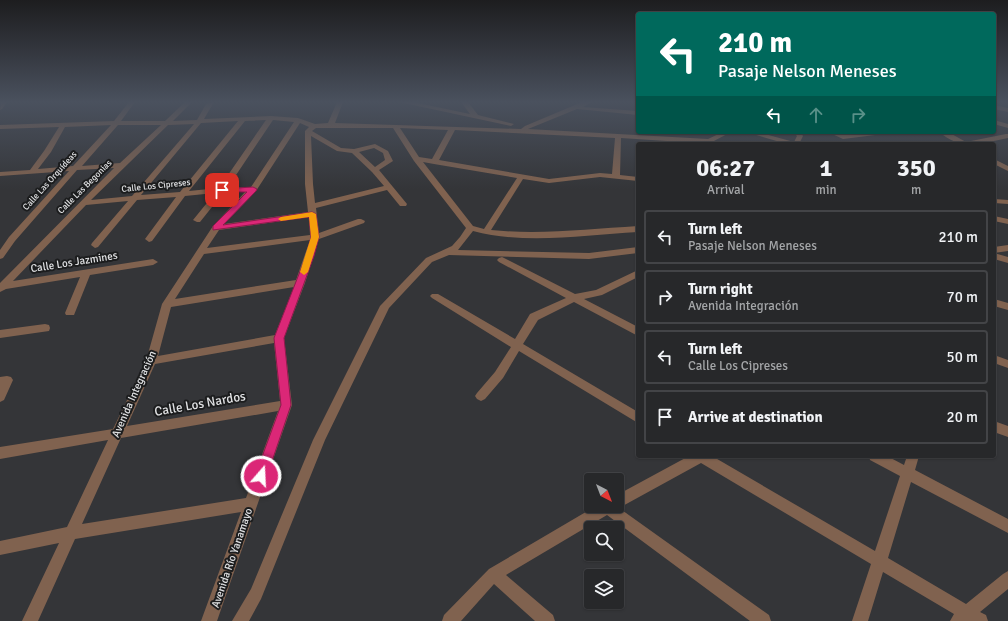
<!DOCTYPE html>
<html lang="en">
<head>
<meta charset="utf-8">
<style>
  body { margin:0; font-family:Signika,sans-serif; background:#333436; color:#f1f3f6; height:100vh; display:flex; flex-direction:column; font-size:15px; white-space:nowrap }
  * { box-sizing:border-box; margin:0 }
  p { font-size:13px; color:#a4a6a8 }
  .icon { flex:none; width:22px; height:22px; fill:none; stroke:currentColor; stroke-width:2; stroke-linecap:round; stroke-linejoin:round }
  .map { position:relative; flex:1; overflow:hidden }
  .side { position:absolute; left:636px; top:142px; width:360px; height:316px; display:flex; flex-direction:column; background:#27282a; border-radius:4px; box-shadow:0 1px 3px #0004,0 0 0 1px #434447 }
  .side>* { flex:none }
  .banner { position:absolute; left:636px; top:12px; width:360px; height:122px; border-radius:4px; box-shadow:0 1px 3px #0004,0 0 0 1px #434447; background:#00695c; color:#fff; overflow:hidden }
  .needle { width:26px; rotate:138deg }
  .buttons { position:absolute; left:584px; top:473px; display:grid; gap:8px }
  .buttons a { display:grid; place-items:center; width:40px; height:40px; border-radius:4px; background:#27282a; box-shadow:0 1px 3px #0004,0 0 0 1px #434447; font-size:20px }
  .pin { position:absolute; display:grid; place-items:center; width:34px; height:34px; color:#fff; margin:-17px; border-radius:8px; box-shadow:0 2px 6px #0006 }
  .me { position:absolute; width:44px; margin:-22px; rotate:19deg; stroke-linejoin:round; filter:drop-shadow(0 0 3px #0008) }
  .turn { display:flex; align-items:center; gap:14px; height:84px; padding:0 16px; font-size:18px }
  .turn .icon { width:52px; height:52px; stroke-width:2.5 }
  .turn b { display:block; font-size:28px; line-height:34px }
  .lanes { display:flex; align-items:center; height:38px; padding:0 16px; background:#0003; justify-content:center; gap:20px; direction:ltr }
  .lanes .off { opacity:.35 }
  .eta { display:flex; justify-content:space-evenly; align-items:center; height:68px; text-align:center }
  .eta b { font-size:24px; font-weight:800; line-height:28px }
  ul { padding:0; list-style:none }
  li { display:flex; align-items:center; gap:12px; height:54px; margin:0 8px 6px; padding:0 8px; border:2px solid #434447; border-radius:4px }
  li div { flex:1 }
  li b { display:block; font-size:15px }
  li em { font-style:normal }
  .map>svg:first-child { display:block }
  .lines { fill:none; stroke-linecap:round; stroke-linejoin:round }
  .minor { fill:#80624f; fill-rule:evenodd }
  .route { fill:#db2777; stroke:#8e194d }
  .slow { fill:#f59e0b }
  .labels { text-anchor:middle; dominant-baseline:central; stroke-width:4; stroke-linejoin:round; paint-order:stroke }
  .far-street-label { font-size:9px; fill:#e1e2e4; stroke:#1c1d1e }
  .street-label { font-size:11px; fill:#e1e2e4; stroke:#1c1d1e }
  .near-street-label { font-size:13px; fill:#e1e2e4; stroke:#1c1d1e }
</style>
</head>
<body>
<div class="map">
<svg width="1008" height="621" viewBox="0 0 1008 621">
  <rect width="100%" height="100%" fill="#343538"/>
  <g class="lines">
    <!-- minor -->
    <path class="minor" d="M1,102H7L2,109L0,110Z
      M129,102H135L121,121H165L185,102H192L173,121L197,120L206,104L214,102L204,119L271,116L298,118L315,124L328,123L337,102H343L335,123L521,129L525,126L582,102H592L583,107L638,111V115L577,109L528,129L708,139L723,132H731L712,142L713,144L621,138L620,175L638,177V181L600,177L549,183L523,179L491,230C540,235 589,229 638,226V232C584,235 526,245 473,231L458,250L589,253L638,247V253L589,259L449,255L432,262L389,308L325,440L261,599L249,621H232L251,589L313,440L380,306L426,258L452,246L460,237L466,228L414,161L393,128H316L312,131L341,148L354,149L375,144L388,151L393,161L379,170L407,204L406,206H400L387,190L316,208L319,233L358,219H361L365,221L364,223L319,239L305,283L284,338L292,405L217,621H201L241,512L75,539L38,621H22L59,543L0,555V541L67,527L108,440L0,459V447L113,429L146,361L162,304L213,226L246,191L224,192L200,222H197L193,220L215,193L185,196L152,241L149,242L145,239L176,197L137,200L98,247L95,248L91,245L92,243L128,201L86,205L13,281L153,259L158,262L153,265L90,275L74,315H66L65,313L80,277L6,289L0,292V283L114,168L77,170L15,241L3,258L0,259V250L9,237L69,171L0,176V172L30,170L44,151L59,127L0,129V125L114,121ZM266,120L219,188L189,191L245,121ZM273,120L294,122L251,187H228ZM238,121L180,192L141,195L201,123ZM300,123L309,127L305,131V184L308,212L224,224L256,191ZM194,124L132,196L91,200L168,125ZM111,125L73,166L38,169L51,152L65,127ZM118,125H161L120,163L82,166ZM400,128L448,130L432,159L419,157ZM455,130L615,138L612,174L600,173L549,179L439,160ZM311,136L337,151L352,153L372,172L384,186L315,203L313,184ZM374,148L383,153L385,160L375,167L359,152ZM423,162L434,164L517,178L484,229L473,226ZM309,217L310,235L207,248L219,230ZM310,240L296,280L175,299L204,254ZM294,287L275,335L158,356L171,307ZM274,343L280,401L127,426L155,364ZM278,411L246,498L82,524L121,438Z
      M399,102H413L470,114L461,102H468L478,115L514,124L511,126Z
      M994,105L1008,108V112L994,109Z
      M994,120L1008,124V128L994,124Z
      M746,132H757L794,142L797,136L793,132H800L803,136L799,144H787Z
      M828,132H837L844,135L867,132H886L883,134L843,139Z
      M940,132H948L966,142L1006,134H1008V138C984,143 959,151 940,132Z
      M994,159L1008,166V171L994,164Z
      M994,199L1008,200V204L994,203Z
      M994,216L1008,219V224L994,221Z
      M1008,245V251L994,253V247Z
      M994,253L1008,257V263L994,259Z
      M502,257L575,294L596,290L638,270V277L602,295L584,299L638,327V336L574,302L538,320L523,344L638,412V423L519,351L503,378L485,399L481,401L477,399L475,396L477,393L495,372L511,347L432,298L430,296L432,294H438L515,339L530,314L566,298L499,262L497,260L499,258Z
      M994,299L1008,303V310L994,306Z
      M45,324L49,325L50,328L49,331L0,338V330Z
      M994,355L1008,360V368L994,363Z
      M7,376L11,377L13,380L4,400L0,402V377Z
      M994,421L1008,426V437L994,432Z
      M689,456H712L875,551L900,476L870,460L869,456H887L904,465L907,456H919L915,470L1008,519V533L911,482L888,558L966,604L1003,574L1008,571V589L980,612L986,615L988,621H950L954,614L883,572L868,621H852L871,564L701,463L619,508L769,615L771,621H750L607,515L506,575L553,615L555,621H535L494,584L461,621H442L444,615L489,569L596,506H617V495Z"/>
  </g>
  <!-- sky -->
  <linearGradient id="sky" x2="0" y2="1"><stop stop-color="#1d1d1f"/><stop offset="0.54" stop-color="#4a515e"/><stop offset="1" stop-color="#4a515e" stop-opacity="0"/></linearGradient>
  <rect width="1008" height="189" fill="url(#sky)"/>
  <!-- route -->
  <path class="route" d="M253,187L257,189L256,191L223,225L312,212L316,214L319,237L314,256L284,338L291,405L267,476L265,480L261,481L256,480L255,476L281,405L274,338L306,256L311,237L309,217L213,230V226L247,192H222L220,191V189Z"/>
  <!-- slow -->
  <path class="slow" d="M312,212L316,214L319,237L308,272L304,275L300,272L311,237L309,217L281,221L278,219L281,217Z"/>
  <g class="labels">
    <!-- far-street labels -->
    <g class="far-street-label">
      <text transform="translate(50 181) rotate(-48)">Calle Las Orquídeas</text>
      <text transform="translate(156 186) rotate(-6)">Calle Los Cipreses</text>
      <text transform="translate(85 187) rotate(-45)">Calle Las Begonias</text>
    </g>
    <!-- street labels -->
    <g class="street-label">
      <text transform="translate(74 262) rotate(-9)">Calle Los Jazmines</text>
      <text transform="translate(134 394) rotate(-66)">Avenida Integración</text>
      <text transform="translate(232 558) rotate(-71)">Avenida Río Yanamayo</text>
    </g>
    <!-- near-street labels -->
    <g class="near-street-label">
      <text transform="translate(200 404) rotate(-10)">Calle Los Nardos</text>
    </g>
  </g>
</svg>
<div class="buttons">
<a><svg class="needle" viewBox="-14 -14 28 28"><path d="M0-13l5 13h-10z" fill="#e53935"/><path d="M0 13l5-13h-10z" fill="#a4a6a8"/></svg></a>
<a><svg class="icon" aria-label="search" viewBox="0 0 24 24"><circle cx="10" cy="10" r="6"/><path d="M15 15l6 6"/></svg></a>
<a><svg class="icon" aria-label="layers" viewBox="0 0 24 24"><path d="M12 4l9 5-9 5-9-5zM3 14l9 5 9-5"/></svg></a>
</div>
<div class="pin" style="left:222px;top:190px;background:#d93025"><svg class="icon" aria-label="arrive" viewBox="0 0 24 24"><path d="M6 21V4h12l-3 4 3 4H6"/></svg></div>
<svg class="me" style="left:261px;top:476px" viewBox="-20 -20 40 40"><circle r="17" fill="#db2777" stroke="#fff" stroke-width="3"/><path d="M0-11L8 9 0 5-8 9z" fill="#fff"/></svg>
<div class="banner">
<div class="turn"><svg class="icon" aria-label="left" viewBox="0 0 24 24"><path d="M17 20v-9H6M10 6l-5 5 5 5"/></svg><div><b>210 m</b>Pasaje Nelson Meneses</div></div>
<div class="lanes"><svg class="icon" aria-label="left" viewBox="0 0 24 24"><path d="M17 20v-9H6M10 6l-5 5 5 5"/></svg><svg class="icon off" aria-label="ahead" viewBox="0 0 24 24"><path d="M12 20V5M6 11l6-6 6 6"/></svg><svg class="icon off" aria-label="right" viewBox="0 0 24 24"><path d="M7 20v-9h11M14 6l5 5-5 5"/></svg></div>
</div>
<section class="side">
<div class="eta">
<div><b>06:27</b><p>Arrival</p></div>
<div><b>1</b><p>min</p></div>
<div><b>350</b><p>m</p></div>
</div>
<ul>
<li><svg class="icon" aria-label="left" viewBox="0 0 24 24"><path d="M17 20v-9H6M10 6l-5 5 5 5"/></svg><div><b>Turn left</b><p>Pasaje Nelson Meneses</p></div><em>210 m</em></li>
<li><svg class="icon" aria-label="right" viewBox="0 0 24 24"><path d="M7 20v-9h11M14 6l5 5-5 5"/></svg><div><b>Turn right</b><p>Avenida Integración</p></div><em>70 m</em></li>
<li><svg class="icon" aria-label="left" viewBox="0 0 24 24"><path d="M17 20v-9H6M10 6l-5 5 5 5"/></svg><div><b>Turn left</b><p>Calle Los Cipreses</p></div><em>50 m</em></li>
<li><svg class="icon" aria-label="arrive" viewBox="0 0 24 24"><path d="M6 21V4h12l-3 4 3 4H6"/></svg><div><b>Arrive at destination</b></div><em>20 m</em></li>
</ul>
</section>
</div>
</body>
</html>
